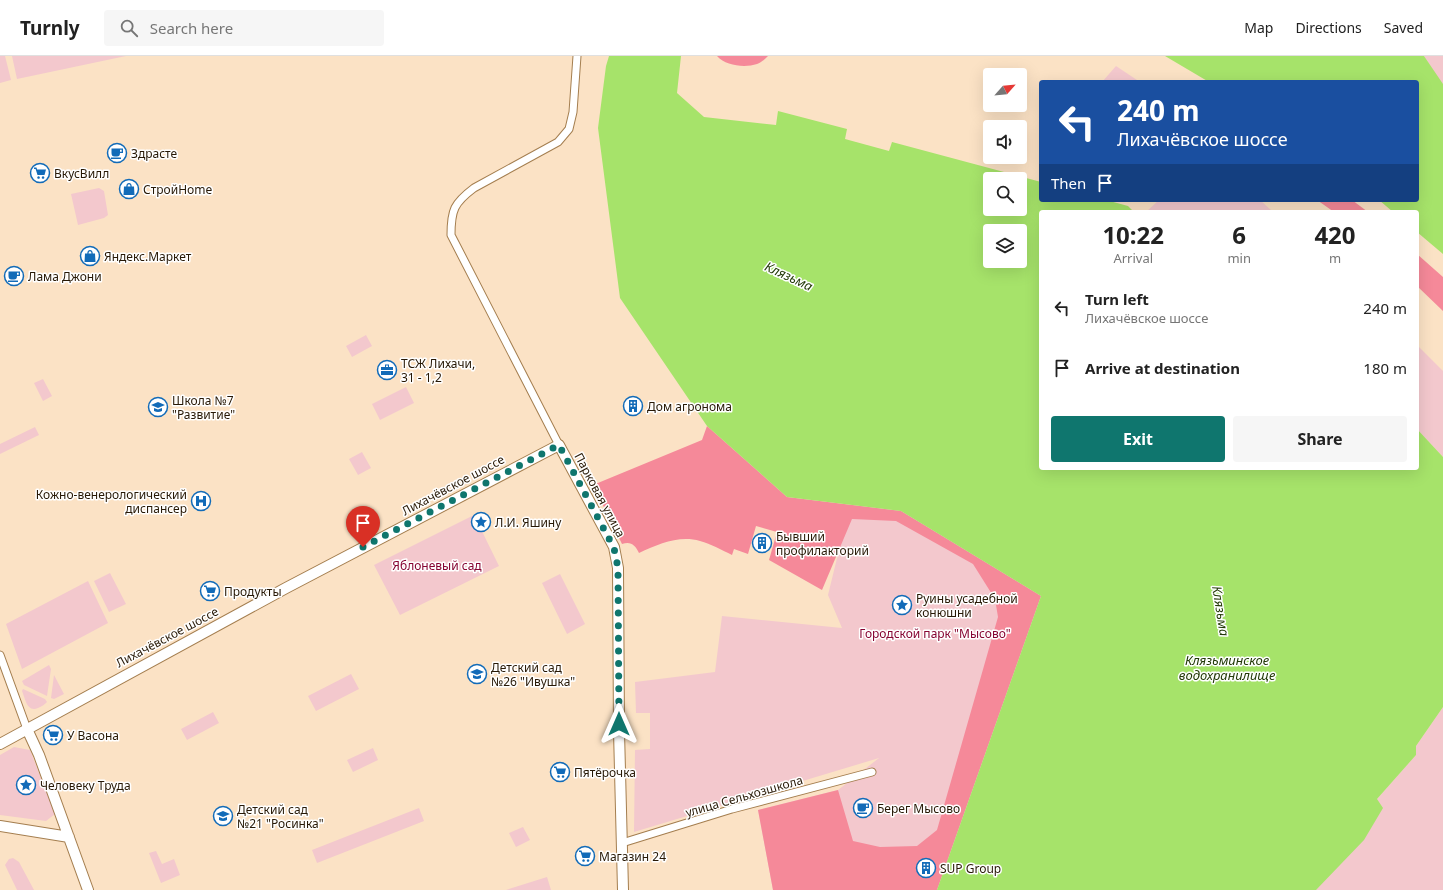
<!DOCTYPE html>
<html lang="en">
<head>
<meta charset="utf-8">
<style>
  body { margin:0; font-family:"Noto Sans",sans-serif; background:#f6f6f6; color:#222; height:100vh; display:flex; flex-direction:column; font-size:15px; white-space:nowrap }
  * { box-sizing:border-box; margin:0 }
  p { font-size:13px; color:#767676 }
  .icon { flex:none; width:22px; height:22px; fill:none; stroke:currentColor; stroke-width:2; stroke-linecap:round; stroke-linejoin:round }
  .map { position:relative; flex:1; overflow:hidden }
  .details { position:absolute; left:1039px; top:154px; width:380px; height:260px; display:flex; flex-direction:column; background:#fff; border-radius:4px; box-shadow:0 4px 16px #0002 }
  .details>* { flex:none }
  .banner { position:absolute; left:1039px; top:24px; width:380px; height:122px; border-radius:4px; box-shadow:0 4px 16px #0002; background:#1a4fa0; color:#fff; overflow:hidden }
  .needle { width:26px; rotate:63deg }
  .fabs { position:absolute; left:983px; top:12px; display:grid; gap:8px }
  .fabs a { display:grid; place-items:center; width:44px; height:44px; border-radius:4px; background:#fff; box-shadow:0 4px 16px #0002; font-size:20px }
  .pin { position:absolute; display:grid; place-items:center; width:34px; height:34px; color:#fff; margin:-41px -17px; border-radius:50% 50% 50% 0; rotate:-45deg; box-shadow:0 0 4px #0007 }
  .pin .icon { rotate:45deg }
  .me { position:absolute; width:44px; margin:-22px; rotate:0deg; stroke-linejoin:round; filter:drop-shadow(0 0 3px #0008) }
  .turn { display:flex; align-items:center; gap:14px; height:84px; padding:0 12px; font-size:18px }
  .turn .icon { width:52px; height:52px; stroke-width:2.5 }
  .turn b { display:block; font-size:28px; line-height:34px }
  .then { display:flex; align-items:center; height:38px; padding:0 12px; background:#0003; gap:8px; font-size:15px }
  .eta { display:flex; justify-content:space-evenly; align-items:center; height:68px; text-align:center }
  .eta b { font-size:24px; font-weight:700; line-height:28px }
  .cta { display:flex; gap:8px; margin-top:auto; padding:8px 12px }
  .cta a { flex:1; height:46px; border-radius:4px; background:#0f766e; color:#fff; font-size:16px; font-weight:700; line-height:46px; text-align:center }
  .cta a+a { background:#f6f6f6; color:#222 }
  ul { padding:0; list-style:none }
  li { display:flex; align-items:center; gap:12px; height:60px; padding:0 12px }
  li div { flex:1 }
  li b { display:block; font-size:15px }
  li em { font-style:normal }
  header { display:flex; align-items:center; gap:24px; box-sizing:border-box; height:56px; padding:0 20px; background:#fff; border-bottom:1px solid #e0e0e0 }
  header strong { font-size:19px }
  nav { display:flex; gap:22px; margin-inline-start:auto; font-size:14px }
  .search { width:280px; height:36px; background:#f6f6f6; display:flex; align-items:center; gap:10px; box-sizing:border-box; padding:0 14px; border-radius:4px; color:#767676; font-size:15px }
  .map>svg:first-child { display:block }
  .green { fill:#f3c8cd }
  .forest { fill:#f58999 }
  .water { fill:#a6e36a; fill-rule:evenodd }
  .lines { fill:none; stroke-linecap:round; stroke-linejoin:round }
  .street-casing { stroke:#a47e4f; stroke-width:9 }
  .secondary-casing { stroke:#a47e4f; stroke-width:12 }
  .street { stroke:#fff; stroke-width:7 }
  .secondary { stroke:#fff; stroke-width:10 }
  .route { stroke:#0f766e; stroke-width:7; stroke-dasharray:0 12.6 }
  .labels { text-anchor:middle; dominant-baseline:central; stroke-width:3; stroke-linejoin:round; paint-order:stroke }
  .poi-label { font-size:12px; fill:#271805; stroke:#fff; text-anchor:start }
  .street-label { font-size:12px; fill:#271805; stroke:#fff }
  .park-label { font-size:12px; fill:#860532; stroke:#fff }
  .water-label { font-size:13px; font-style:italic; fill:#233a08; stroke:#fff }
</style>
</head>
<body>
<header>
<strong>Turnly</strong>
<div class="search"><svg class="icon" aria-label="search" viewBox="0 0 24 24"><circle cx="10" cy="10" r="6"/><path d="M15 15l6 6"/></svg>Search here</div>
<nav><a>Map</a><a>Directions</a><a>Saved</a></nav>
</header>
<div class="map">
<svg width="1443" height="834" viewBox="0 0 1443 834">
  <rect width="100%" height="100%" fill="#fbe2c5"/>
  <!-- green -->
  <path class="green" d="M0,0H5L11,24L0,27Z
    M12,0H126L17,23Z
    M1424,0H1443V28L1440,25Z
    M1116,10L1140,26H1102Z
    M99,132L104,135L108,159L104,162L78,169L71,138Z
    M1159,144H1260L1273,156H1146Z
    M366,279L372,290L352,301L346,290Z
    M1417,289L1443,315V401L1417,373Z
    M43,323L52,340L43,345L34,327Z
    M406,331L414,347L380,364L372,348Z
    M35,371L39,379L0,398V388Z
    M362,396L371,412L358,419L349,403Z
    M850,449L901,455L1041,540L937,834H773L758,754L838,734L879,702L634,776L635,694L650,693V657H636L635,626L715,616L722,560L842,572L828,539Z
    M474,459L499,510L400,559L374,509Z
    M110,517L126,548L109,556L94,525Z
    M560,518L585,568L567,578L542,527Z
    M88,525L108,567L22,613L6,568Z
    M49,609L51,613L47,640L24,629L22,625Z
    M351,618L359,633L316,655L308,640Z
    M54,619L64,638L54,643L51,642Z
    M23,633L45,643L47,646C44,649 42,650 38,652C27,657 25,642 22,635Z
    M1443,651V834H1315L1377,743L1416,699V690Z
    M213,656L219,667L187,684L181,673Z
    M14,691L30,694L55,758L46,765L0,759V699Z
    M373,692L378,704L353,716L347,704Z
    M419,752L424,765L317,807L312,794Z
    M523,771L530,784L516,791L509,777Z
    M156,795L162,808L174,803L180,819L161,827L149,797Z
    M13,802L19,806L34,834H17L5,809L9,803Z
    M547,821L551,834H506Z"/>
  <!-- forest -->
  <path class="forest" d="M717,0H768C765,3 761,7 757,8C745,12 726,10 717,0Z
    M1317,144H1352L1368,156H1334Z
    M1417,198L1443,221V255L1417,230Z
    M707,370L787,441L901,455L1041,540L937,834H773L758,754L838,734L853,785L880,791L917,790L937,774L998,561L995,543L973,508L896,465L852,463L822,534L769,504L777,476L756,470L748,498L734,493L732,499C722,494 711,488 700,485C679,479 659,488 639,497C635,489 631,485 622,488L593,429L702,384Z"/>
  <!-- water -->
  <path class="water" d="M609,0H681L677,37L704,61L776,69L778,55L847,73L845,83L889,95L892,86L1041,126V144H1106L1128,150L1134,156H1041V412H1417V373L1443,401V651L1416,690V699L1377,743L1383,752L1364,784L1316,834H937L1041,540L901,455L787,441L707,370L620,242L598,72L606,10ZM990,123H1020V153H990ZM990,175H1020V205H990Z
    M1165,0H1424L1443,28V198L1417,176V156H1393L1379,144H1417V26H1209Z"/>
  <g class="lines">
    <!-- street casing -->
    <g class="street-casing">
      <path id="street" d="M559,389L451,179C451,154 454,147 474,132L558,86L569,73L573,56L577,0
        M0,599L27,673
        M622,787L732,753L872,716"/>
    </g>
    <!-- secondary casing -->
    <g class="secondary-casing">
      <path id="secondary" d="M27,673L39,699L88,834
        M0,688L286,532L559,389L614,491L618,512L619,675L623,834
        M0,770L69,781"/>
    </g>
    <!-- street -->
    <use href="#street" class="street"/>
    <!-- secondary -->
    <use href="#secondary" class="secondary"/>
  </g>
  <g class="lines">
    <!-- route -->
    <path class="route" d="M363,491L559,389L614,492L618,512L619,668"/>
  </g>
  <!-- icons -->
  <defs>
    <g id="cafe-ring" transform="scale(1)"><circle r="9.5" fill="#fff" stroke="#126bb8" stroke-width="1.5"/><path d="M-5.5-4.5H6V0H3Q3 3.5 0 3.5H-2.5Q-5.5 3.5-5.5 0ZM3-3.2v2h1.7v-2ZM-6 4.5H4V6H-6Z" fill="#126bb8"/></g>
    <g id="supermarket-ring" transform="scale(1)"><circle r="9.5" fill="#fff" stroke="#126bb8" stroke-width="1.5"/><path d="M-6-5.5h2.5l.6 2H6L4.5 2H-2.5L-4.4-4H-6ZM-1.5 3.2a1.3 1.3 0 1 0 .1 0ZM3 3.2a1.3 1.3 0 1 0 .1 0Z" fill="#126bb8"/></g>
    <g id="shop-ring" transform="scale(1)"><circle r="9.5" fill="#fff" stroke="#126bb8" stroke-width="1.5"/><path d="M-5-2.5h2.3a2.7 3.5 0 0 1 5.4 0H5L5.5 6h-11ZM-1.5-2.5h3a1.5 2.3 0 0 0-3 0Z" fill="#126bb8"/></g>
    <g id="office-ring" transform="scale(1)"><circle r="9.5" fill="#fff" stroke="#126bb8" stroke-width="1.5"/><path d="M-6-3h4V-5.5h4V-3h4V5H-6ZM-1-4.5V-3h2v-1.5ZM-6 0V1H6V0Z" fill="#126bb8"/></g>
    <g id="building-ring" transform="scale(1)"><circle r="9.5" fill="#fff" stroke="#126bb8" stroke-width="1.5"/><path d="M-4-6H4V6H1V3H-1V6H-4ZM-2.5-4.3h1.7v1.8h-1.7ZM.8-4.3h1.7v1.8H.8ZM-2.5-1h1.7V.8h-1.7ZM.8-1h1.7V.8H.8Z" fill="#126bb8"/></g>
    <g id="school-ring" transform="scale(1)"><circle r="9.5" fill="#fff" stroke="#126bb8" stroke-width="1.5"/><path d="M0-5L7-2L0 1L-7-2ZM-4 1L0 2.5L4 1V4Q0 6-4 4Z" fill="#126bb8"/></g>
    <g id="hospital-ring" transform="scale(1)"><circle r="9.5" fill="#fff" stroke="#126bb8" stroke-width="1.5"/><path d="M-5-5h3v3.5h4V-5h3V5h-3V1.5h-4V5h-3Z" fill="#126bb8"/></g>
    <g id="sight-ring" transform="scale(1)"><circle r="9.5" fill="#fff" stroke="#126bb8" stroke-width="1.5"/><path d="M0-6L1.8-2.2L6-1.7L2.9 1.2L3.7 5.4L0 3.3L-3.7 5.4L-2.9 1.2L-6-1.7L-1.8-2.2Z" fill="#126bb8"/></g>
  </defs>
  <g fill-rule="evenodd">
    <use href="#cafe-ring" x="117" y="97"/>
    <use href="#supermarket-ring" x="40" y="117"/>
    <use href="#shop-ring" x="129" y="133"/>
    <use href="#shop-ring" x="90" y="200"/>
    <use href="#cafe-ring" x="14" y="220"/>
    <use href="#office-ring" x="387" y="314"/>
    <use href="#building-ring" x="633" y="350"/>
    <use href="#school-ring" x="158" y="351"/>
    <use href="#hospital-ring" x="201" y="445"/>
    <use href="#sight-ring" x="481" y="466"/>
    <use href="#building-ring" x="762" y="487"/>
    <use href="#supermarket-ring" x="210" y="535"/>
    <use href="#sight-ring" x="902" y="549"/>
    <use href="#school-ring" x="477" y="618"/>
    <use href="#supermarket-ring" x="53" y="679"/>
    <use href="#supermarket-ring" x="560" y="716"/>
    <use href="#sight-ring" x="26" y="729"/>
    <use href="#cafe-ring" x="863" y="752"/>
    <use href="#school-ring" x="223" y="760"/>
    <use href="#supermarket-ring" x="585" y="800"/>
    <use href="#building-ring" x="926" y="812"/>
  </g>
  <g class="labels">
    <!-- poi labels -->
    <g class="poi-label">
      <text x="131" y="97">Здрасте</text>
      <text x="54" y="117">ВкусВилл</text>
      <text x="143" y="133">СтройHome</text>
      <text x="104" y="200">Яндекс.Маркет</text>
      <text x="28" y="220">Лама Джони</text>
      <text x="401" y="307">ТСЖ Лихачи,<tspan x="401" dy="14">31 - 1,2</tspan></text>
      <text x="172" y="344">Школа №7<tspan x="172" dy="14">"Развитие"</tspan></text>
      <text x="647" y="350">Дом агронома</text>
      <text x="187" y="438" text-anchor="end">Кожно-венерологический<tspan x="187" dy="14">диспансер</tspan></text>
      <text x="495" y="466">Л.И. Яшину</text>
      <text x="776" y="480">Бывший<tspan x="776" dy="14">профилакторий</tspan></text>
      <text x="224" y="535">Продукты</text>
      <text x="916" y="542">Руины усадебной<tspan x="916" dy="14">конюшни</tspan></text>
      <text x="491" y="611">Детский сад<tspan x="491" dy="14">№26 "Ивушка"</tspan></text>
      <text x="67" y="679">У Васона</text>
      <text x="574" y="716">Пятёрочка</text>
      <text x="40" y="729">Человеку Труда</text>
      <text x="877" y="752">Берег Мысово</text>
      <text x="237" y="753">Детский сад<tspan x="237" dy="14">№21 "Росинка"</tspan></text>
      <text x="599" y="800">Магазин 24</text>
      <text x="940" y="812">SUP Group</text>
    </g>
    <!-- street labels -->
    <g class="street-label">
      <text transform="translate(453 429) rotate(-28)">Лихачёвское шоссе</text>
      <text transform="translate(600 439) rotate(62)">Парковая улица</text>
      <text transform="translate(167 581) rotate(-28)">Лихачёвское шоссе</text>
      <text transform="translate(744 740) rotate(-16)">улица Сельхозшкола</text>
    </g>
    <!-- park labels -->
    <g class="park-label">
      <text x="437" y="509">Яблоневый сад</text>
      <text x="935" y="577">Городской парк "Мысово"</text>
    </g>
    <!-- water labels -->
    <g class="water-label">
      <text transform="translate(789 220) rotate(25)">Клязьма</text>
      <text transform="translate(1221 555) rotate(81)">Клязьма</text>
      <text x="1227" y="604">Клязьминское<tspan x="1227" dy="15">водохранилище</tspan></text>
    </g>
  </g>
</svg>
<div class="fabs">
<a><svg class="needle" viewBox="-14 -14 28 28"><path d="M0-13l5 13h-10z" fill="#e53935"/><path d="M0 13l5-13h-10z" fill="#767676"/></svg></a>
<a><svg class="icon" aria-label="sound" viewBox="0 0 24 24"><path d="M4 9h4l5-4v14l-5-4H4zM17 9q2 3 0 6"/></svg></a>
<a><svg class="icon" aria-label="search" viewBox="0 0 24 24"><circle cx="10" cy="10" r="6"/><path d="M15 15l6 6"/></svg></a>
<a><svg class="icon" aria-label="layers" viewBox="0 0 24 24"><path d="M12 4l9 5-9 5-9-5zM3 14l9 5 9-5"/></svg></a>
</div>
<div class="pin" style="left:363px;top:491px;background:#d93025"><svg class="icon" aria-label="arrive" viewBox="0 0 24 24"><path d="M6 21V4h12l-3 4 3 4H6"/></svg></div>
<svg class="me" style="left:619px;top:668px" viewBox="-20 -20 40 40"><path d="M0-17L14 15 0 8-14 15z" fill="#0f766e" stroke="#fff" stroke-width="4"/></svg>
<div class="banner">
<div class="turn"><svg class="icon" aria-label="left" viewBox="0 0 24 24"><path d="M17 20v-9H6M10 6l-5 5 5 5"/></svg><div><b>240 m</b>Лихачёвское шоссе</div></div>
<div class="then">Then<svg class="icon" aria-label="arrive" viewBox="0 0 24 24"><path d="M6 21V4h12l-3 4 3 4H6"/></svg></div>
</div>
<section class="details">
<div class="eta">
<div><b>10:22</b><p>Arrival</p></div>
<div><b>6</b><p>min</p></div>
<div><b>420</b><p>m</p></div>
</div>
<ul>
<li><svg class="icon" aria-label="left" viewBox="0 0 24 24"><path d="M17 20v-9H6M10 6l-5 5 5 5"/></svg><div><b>Turn left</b><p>Лихачёвское шоссе</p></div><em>240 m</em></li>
<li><svg class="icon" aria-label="arrive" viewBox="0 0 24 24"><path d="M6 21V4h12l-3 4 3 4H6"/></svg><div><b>Arrive at destination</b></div><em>180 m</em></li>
</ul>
<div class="cta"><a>Exit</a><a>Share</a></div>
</section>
</div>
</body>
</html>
